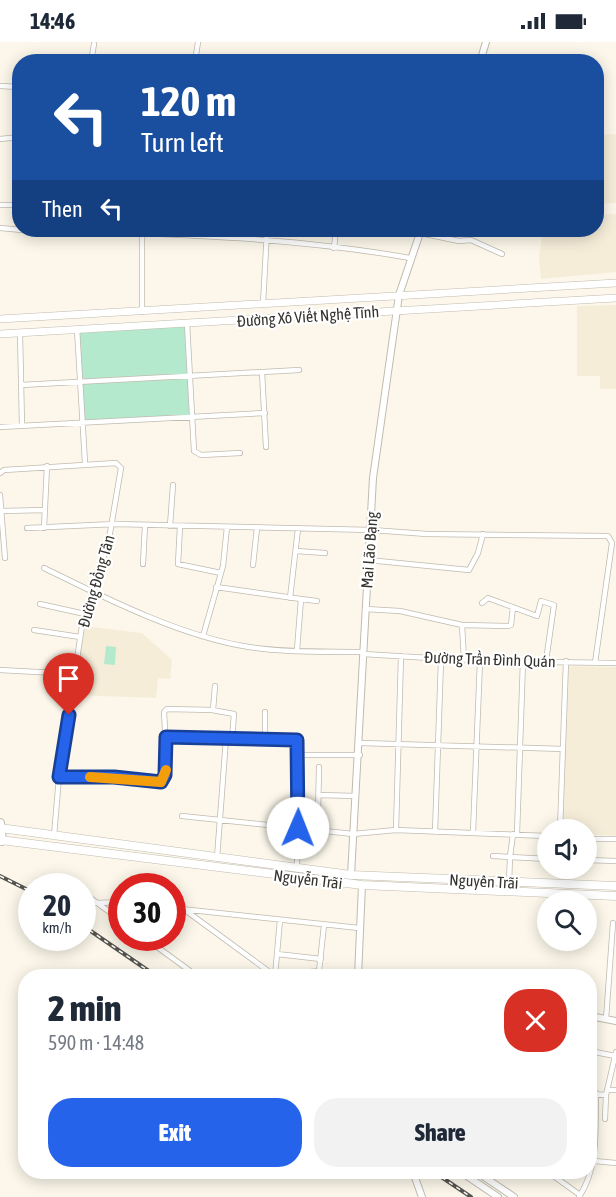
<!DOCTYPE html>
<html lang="en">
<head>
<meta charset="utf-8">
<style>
  body { margin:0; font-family:"Asap Condensed",sans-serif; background:#f2f2f3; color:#1f2937; height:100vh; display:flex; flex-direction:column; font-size:22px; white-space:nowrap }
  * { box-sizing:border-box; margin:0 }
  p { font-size:20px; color:#747a83 }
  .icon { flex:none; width:33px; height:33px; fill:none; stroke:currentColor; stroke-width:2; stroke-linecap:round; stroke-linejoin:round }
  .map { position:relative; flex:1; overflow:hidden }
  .side { position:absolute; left:18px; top:927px; width:579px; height:210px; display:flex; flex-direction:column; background:#fff; border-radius:24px; box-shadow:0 3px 15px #0003 }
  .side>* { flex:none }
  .top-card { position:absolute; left:12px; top:12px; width:592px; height:183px; border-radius:24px; box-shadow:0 3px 15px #0003; background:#1a4fa0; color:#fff; overflow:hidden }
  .buttons { position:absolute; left:537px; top:777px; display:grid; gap:12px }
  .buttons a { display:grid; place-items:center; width:60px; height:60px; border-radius:50%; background:#fff; box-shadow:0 3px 15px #0003; font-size:30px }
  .speed { position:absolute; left:18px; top:831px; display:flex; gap:12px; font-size:30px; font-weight:700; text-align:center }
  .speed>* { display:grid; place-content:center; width:78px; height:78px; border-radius:50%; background:#fff; box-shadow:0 3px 15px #0003; line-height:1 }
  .speed small { font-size:15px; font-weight:400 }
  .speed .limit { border:9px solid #d22; background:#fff; color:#111 }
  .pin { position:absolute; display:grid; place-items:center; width:51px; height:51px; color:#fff; margin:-62px -26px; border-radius:50% 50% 50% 0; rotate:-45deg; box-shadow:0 0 6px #0007 }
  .pin .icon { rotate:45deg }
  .me { position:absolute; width:66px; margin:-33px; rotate:1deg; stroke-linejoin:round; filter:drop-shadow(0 0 4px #0008) }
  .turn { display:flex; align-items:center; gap:21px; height:126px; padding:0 30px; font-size:27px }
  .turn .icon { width:78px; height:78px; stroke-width:2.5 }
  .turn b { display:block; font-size:42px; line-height:51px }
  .then { display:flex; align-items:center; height:57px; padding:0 30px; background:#0003; gap:12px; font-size:22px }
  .round { display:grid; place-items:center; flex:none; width:63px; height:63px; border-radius:24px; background:#f2f2f3 }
  .head { display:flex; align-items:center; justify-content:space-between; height:102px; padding:0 30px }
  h1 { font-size:36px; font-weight:800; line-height:45px }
  .action { display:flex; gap:12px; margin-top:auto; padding:12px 30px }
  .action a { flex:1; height:69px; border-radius:24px; background:#2563eb; color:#fff; font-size:24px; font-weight:800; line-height:69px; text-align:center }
  .action a+a { background:#f2f2f3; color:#1f2937 }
  .status { display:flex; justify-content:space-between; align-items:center; height:42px; padding:0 30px; background:#fff; direction:ltr }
  .status svg { height:16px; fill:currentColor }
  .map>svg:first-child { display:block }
  .built { fill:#f6edd9 }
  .green { fill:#b5e9cd }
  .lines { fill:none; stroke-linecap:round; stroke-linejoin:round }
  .minor-casing { stroke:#c0bbaf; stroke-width:6 }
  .tertiary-casing { stroke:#c0bbaf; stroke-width:8 }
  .secondary-casing { stroke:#c0bbaf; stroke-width:8 }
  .primary-casing { stroke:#c0bbaf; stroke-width:9 }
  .trunk-casing { stroke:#c0bbaf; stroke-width:10 }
  .minor { stroke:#fff; stroke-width:4.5 }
  .tertiary { stroke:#fff; stroke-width:6 }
  .secondary { stroke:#fff; stroke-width:7 }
  .primary { stroke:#fff; stroke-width:8 }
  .trunk { stroke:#fff; stroke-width:8 }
  .rail-casing { stroke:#56544e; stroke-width:4 }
  .rail { stroke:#fff; stroke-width:1.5; stroke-dasharray:4.5; stroke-linecap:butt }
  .route-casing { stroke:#184099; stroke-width:15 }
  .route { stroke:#2563eb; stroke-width:10 }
  .slow { stroke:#f59e0b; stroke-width:10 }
  .labels { text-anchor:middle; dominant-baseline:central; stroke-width:4.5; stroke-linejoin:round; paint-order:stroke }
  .street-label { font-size:16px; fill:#35332e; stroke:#fff }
</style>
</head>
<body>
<div class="status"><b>14:46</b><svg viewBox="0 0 49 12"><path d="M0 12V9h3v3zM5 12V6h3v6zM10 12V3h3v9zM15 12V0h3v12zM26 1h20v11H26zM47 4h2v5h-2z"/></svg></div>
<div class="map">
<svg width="616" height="1155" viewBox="0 0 616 1155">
  <rect width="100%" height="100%" fill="#fcf7ea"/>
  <!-- built -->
  <path class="built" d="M616,92V161L597,162V93Z
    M616,172V230L541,237L539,216L543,188H597V173Z
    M616,263V347H600V334H577V264Z
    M82,584L142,591L172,618L170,637L158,636L156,656L73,653Z
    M566,624L616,625V794L587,792L586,788H562Z"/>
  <!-- green -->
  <path class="green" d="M187,281L191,375L83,381L77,287Z
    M106,604L116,605L115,623L104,622Z"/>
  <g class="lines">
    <!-- minor casing -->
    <g class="minor-casing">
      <path id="minor" d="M481,15L494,20
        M91,20L94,2
        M195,20L198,0
        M0,44L20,45
        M0,97L20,95
        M0,163H20
        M0,186L22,188
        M52,188C171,192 293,195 410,216
        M420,191L459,199L471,198L502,212
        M334,206L336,188
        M263,262L267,188
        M142,270V188
        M187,281L194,409L201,413L240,411
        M77,287L85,421
        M20,290L22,384
        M262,330L266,405
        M21,343L299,328
        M0,385L265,371
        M0,431L4,428L116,421L121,426L109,497L82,584L59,735L54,794
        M0,453L5,516
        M1,469L45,468
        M170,484L173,443
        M180,484L178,522L221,531
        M27,486L115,482L372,488L427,492L608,494L612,501L595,621
        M44,486L47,424
        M296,509L325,511
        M368,518L469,528L478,511L483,492
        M143,522L145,483
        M253,523L257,486
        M44,526C105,556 182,595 249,605C286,611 326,609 363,610
        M216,545L301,557L297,608
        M290,556L298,487
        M301,557L317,559
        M482,561L488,556L537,574L541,559L554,563L546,619
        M40,562L85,572
        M365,567L400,569L462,583L508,584L511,583L513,565
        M462,583L464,618
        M34,588L80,595
        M203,594L223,524L227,485
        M363,612L480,619L616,621
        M0,628L75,632
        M212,668L234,672L232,697
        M166,695L298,699L297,826
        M265,698V670
        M361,701L563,707
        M299,713H360
        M59,735H114L161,740L167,721L164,670L167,667L213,668L215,644
        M319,753L356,754
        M318,772L319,725
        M182,774L353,792L396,788L548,794
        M396,788L401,614
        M560,788L566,619
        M435,790L441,618
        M473,790L480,619
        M517,792L523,619
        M586,797H616
        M493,814L510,815L513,792
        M217,816L226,697
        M586,818L616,819
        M509,841L510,815L548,817
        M82,850L122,879
        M96,861L122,860
        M172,866L359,886
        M185,868L275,934L319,929L324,883
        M145,896L197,934
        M277,912L321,917
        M275,934L280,878
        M606,977L613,881
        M590,995L593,975
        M590,1009L615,1014
        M607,1048H616
        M590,1052L606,1053L616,1010
        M605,1077L606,1053
        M590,1116L594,1119L616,1121
        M548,1130L580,1153
        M579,1155C599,1125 595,1087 596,1051"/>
    </g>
    <!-- tertiary casing -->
    <g class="tertiary-casing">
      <path id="tertiary" d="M480,20L486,0
        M351,833L373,436L399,253L421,188
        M358,934L362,843
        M590,974L616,979
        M413,1130L422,1155
        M461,1130L498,1155
        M477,1130L514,1155"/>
    </g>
    <!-- secondary casing -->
    <g class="secondary-casing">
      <path id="secondary" d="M0,277L616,241
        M0,292L616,256"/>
    </g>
    <!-- primary casing -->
    <g class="primary-casing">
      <path id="primary" d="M0,786L351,833L616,844
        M0,798L362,843L616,854"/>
    </g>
    <!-- trunk casing -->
    <g class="trunk-casing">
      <path id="trunk" d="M0,781L2,799"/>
    </g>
    <!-- minor -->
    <use href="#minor" class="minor"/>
    <!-- tertiary -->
    <use href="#tertiary" class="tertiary"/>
    <!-- secondary -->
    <use href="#secondary" class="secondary"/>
    <!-- primary -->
    <use href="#primary" class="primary"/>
    <!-- trunk -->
    <use href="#trunk" class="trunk"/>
    <!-- rail casing -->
    <g class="rail-casing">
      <path id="rail" d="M0,834L32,850
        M82,883L156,934
        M434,1130L471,1155"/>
    </g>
    <!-- rail -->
    <use href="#rail" class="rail"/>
  </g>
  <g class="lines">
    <!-- route casing -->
    <g class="route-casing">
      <path id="route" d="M69,673L59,735H114L161,740L165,733L166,695L297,698L298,786"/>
    </g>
    <!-- route -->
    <use href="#route" class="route"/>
    <!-- slow -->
    <path class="slow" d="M90,735L161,740L166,728"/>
  </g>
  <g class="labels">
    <!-- street labels -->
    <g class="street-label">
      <text transform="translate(308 274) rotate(-4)">Đường Xô Viết Nghệ Tĩnh</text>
      <text transform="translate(369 508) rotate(-86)">Mai Lão Bạng</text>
      <text transform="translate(96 539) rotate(-74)">Đường Đồng Tân</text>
      <text transform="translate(490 617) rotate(2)">Đường Trần Đình Quán</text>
      <text transform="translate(308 837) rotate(7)">Nguyễn Trãi</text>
      <text transform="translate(484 839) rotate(3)">Nguyên Trãi</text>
    </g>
  </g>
</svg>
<div class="buttons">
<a><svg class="icon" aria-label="sound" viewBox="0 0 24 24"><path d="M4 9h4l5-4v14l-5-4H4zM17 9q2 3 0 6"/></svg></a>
<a><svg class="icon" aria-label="search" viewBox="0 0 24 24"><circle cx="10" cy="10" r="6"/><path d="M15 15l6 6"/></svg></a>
</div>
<div class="speed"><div>20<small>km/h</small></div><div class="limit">30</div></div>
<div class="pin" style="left:69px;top:673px;background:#d93025"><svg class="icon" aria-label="arrive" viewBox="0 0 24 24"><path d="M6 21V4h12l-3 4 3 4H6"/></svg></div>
<svg class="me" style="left:298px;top:786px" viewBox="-20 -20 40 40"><circle r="19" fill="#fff"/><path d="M0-13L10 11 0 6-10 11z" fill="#2563eb"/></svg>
<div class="top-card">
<div class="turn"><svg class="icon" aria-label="left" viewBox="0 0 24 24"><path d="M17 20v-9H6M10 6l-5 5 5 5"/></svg><div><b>120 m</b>Turn left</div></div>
<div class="then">Then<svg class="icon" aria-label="left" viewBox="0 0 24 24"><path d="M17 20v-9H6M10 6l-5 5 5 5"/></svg></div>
</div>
<section class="side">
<div class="head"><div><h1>2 min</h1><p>590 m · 14:48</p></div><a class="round" style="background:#d93025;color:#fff"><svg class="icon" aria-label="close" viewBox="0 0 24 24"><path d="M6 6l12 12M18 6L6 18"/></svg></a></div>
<div class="action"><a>Exit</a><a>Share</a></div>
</section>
</div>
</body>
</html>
